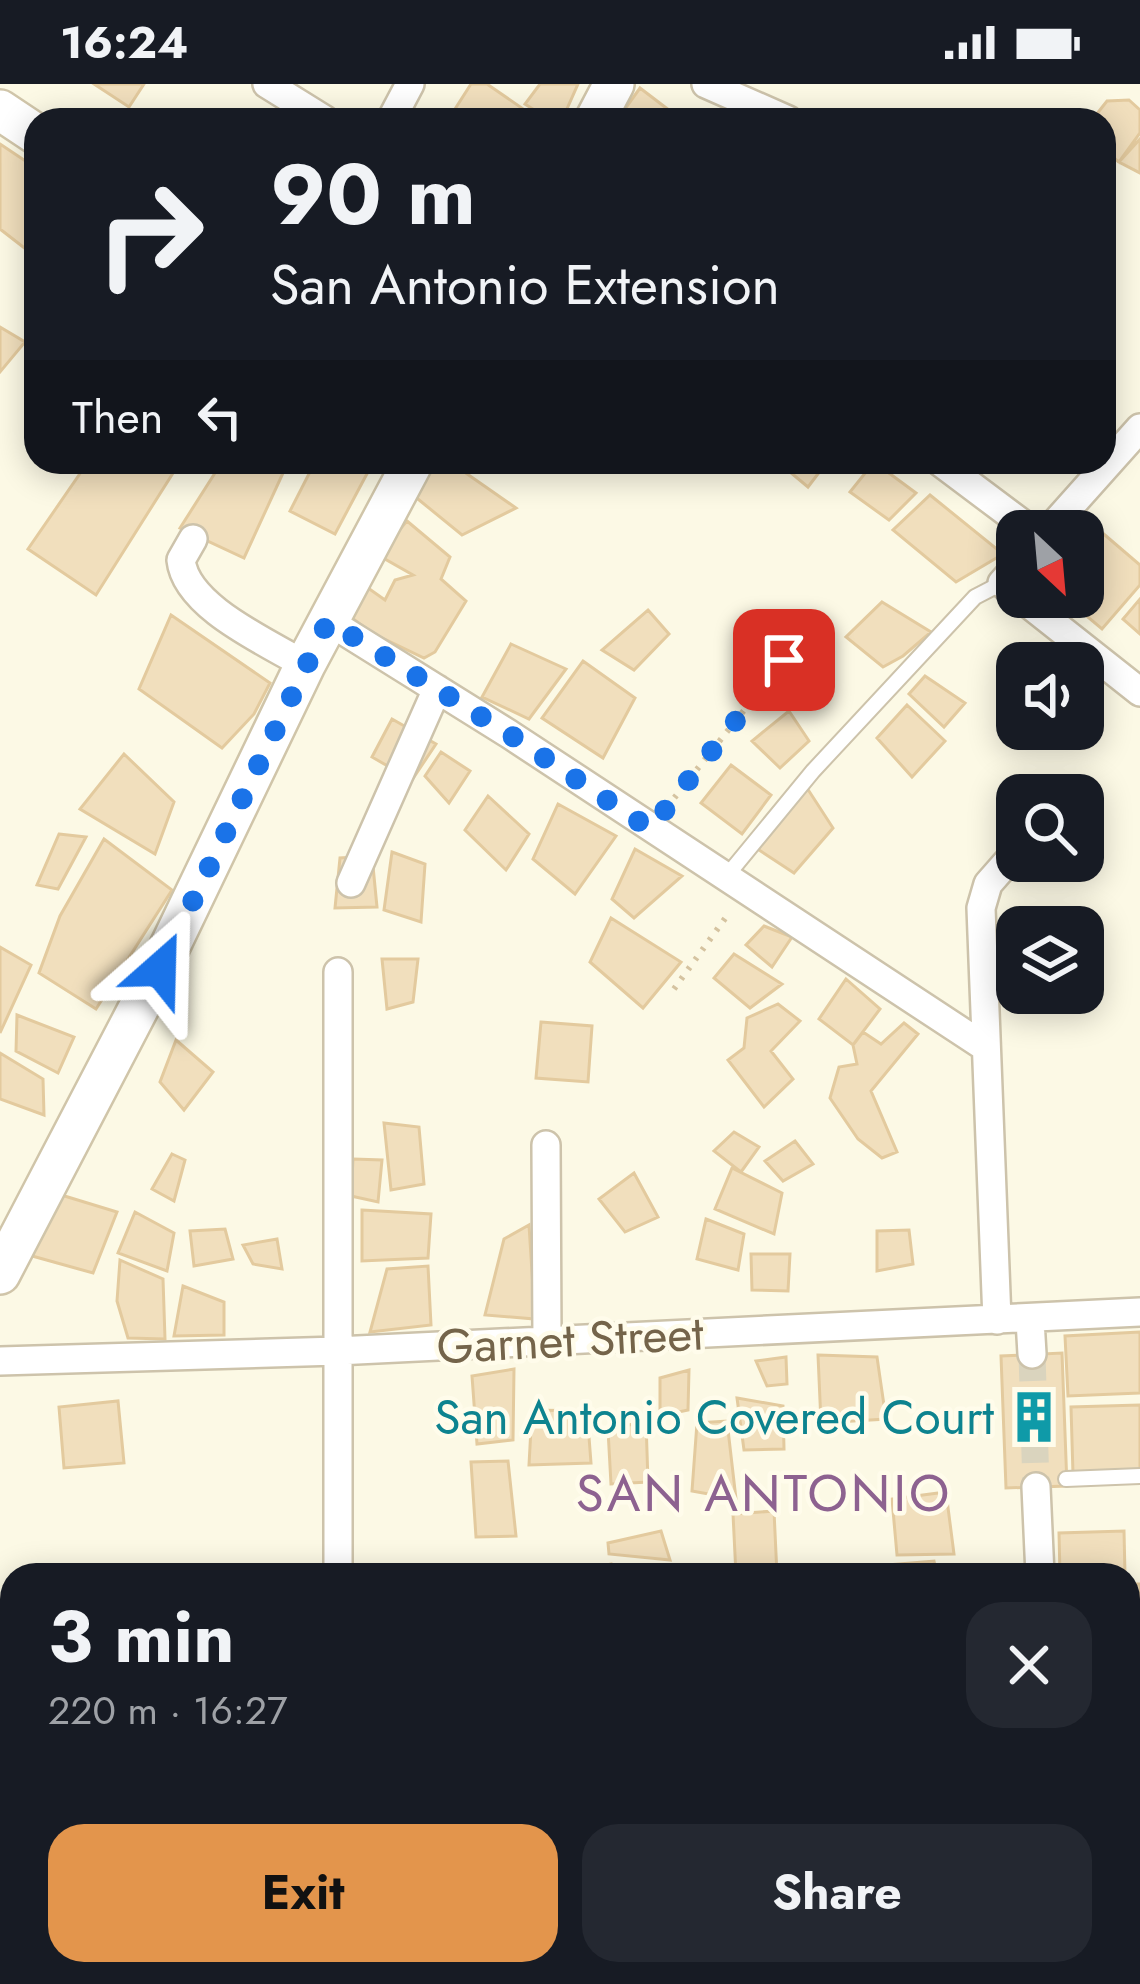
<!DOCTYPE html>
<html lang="en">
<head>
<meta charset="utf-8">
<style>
  body { margin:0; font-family:Jost,sans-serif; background:#242831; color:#f1f3f6; height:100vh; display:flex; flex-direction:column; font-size:45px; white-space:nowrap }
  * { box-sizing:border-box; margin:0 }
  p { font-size:39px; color:#9ea1a6 }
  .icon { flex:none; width:66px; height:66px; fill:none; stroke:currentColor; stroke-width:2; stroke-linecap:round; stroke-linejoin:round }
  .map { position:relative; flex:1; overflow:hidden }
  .side { position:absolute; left:0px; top:1479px; width:1140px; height:423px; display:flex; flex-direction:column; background:#171b24; border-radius:36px 36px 0 0; box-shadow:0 6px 30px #0003 }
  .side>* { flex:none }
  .hud { position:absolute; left:24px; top:24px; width:1092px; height:366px; border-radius:36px; box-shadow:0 6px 30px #0003; background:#171b24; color:#f1f3f6; overflow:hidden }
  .needle { width:78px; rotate:154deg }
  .fabs { position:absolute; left:996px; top:426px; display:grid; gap:24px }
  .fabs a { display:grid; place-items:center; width:108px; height:108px; border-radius:24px; background:#171b24; box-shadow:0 6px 30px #0003; font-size:60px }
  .pin { position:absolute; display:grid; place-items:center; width:102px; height:102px; color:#fff; margin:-51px; border-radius:24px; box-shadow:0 6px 18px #0006 }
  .me { position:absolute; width:132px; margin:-66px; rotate:25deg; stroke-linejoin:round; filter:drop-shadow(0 0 9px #0008) }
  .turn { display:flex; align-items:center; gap:42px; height:252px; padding:0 48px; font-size:54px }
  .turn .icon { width:156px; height:156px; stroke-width:2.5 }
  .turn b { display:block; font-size:84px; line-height:102px }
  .then { display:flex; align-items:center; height:114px; padding:0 48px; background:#0003; gap:24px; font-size:45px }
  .round { display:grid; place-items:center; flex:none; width:126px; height:126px; border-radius:36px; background:#242831 }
  .headline { display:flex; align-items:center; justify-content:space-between; height:204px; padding:0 48px }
  h1 { font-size:72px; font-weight:700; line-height:90px }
  .action { display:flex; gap:24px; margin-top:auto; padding:24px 48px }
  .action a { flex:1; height:138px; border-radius:36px; background:#e3954c; color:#111; font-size:48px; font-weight:700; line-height:138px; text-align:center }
  .action a+a { background:#242831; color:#f1f3f6 }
  .status { display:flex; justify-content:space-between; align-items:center; height:84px; padding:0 60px; background:#171b24; direction:ltr }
  .status svg { height:33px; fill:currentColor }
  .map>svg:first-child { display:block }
  .building { fill:#f1dfbd; stroke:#e3ca9e; stroke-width:3 }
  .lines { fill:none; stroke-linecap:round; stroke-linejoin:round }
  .street-tunnel { stroke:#dad4be; stroke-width:27; stroke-dasharray:27 14; stroke-linecap:butt }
  .lane-casing { stroke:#cdc3ab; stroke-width:18 }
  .street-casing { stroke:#cdc3ab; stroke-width:32 }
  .secondary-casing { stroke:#d0c5a9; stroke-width:44 }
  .path { stroke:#d5c3a0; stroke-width:6; stroke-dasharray:3 9; stroke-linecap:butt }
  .lane { stroke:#fff; stroke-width:14 }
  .street { stroke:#fff; stroke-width:27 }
  .secondary { stroke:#fff; stroke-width:39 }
  .route { stroke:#1a73e8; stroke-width:21; stroke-dasharray:0 37.8 }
  .labels { text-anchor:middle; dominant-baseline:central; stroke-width:9; stroke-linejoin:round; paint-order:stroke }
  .street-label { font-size:48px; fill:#74644a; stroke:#fffceb }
  .culture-label { font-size:48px; fill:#0d838f; stroke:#fffceb; text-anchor:end }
  .neighbourhood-label { font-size:51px; letter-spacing:3px; fill:#8d6290; stroke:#fffceb }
</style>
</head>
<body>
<div class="status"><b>16:24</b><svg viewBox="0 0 49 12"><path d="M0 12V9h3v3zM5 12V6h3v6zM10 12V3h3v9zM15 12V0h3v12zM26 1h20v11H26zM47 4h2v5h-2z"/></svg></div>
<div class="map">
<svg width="1140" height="1900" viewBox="0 0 1140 1900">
  <rect width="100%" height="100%" fill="#fcf9e5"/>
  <!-- building -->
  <path class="building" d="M94,0H144L129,23Z
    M471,0H487L539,36H448Z
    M540,0H578L562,36H550L525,20Z
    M640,4L678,33L675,36H617Z
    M1129,16L1140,26V49L1119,78L1104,66V36H1092L1107,17Z
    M1140,55V89L1119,78Z
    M0,60L36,84V173L0,145Z
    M0,243L25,258L0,288Z
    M88,378H180L96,511L28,465Z
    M222,378H272L283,389L244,474L180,444Z
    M315,378H359L370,384L335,450L290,427Z
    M428,378H450L516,424L462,451L413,411Z
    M778,378H827L808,403Z
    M874,378L916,409L889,436L850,408Z
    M930,411L1003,470L956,498L893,446Z
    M1085,434L1140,481V501L1102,545L1064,513H1083V447H1073Z
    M407,437L450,473L441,495L466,517L435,568L424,574L372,549L348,531L361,499L385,516L395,496L413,491L378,471Z
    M1140,515V550L1123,535Z
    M882,518L931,548L903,572L883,583L846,553Z
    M648,526L669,550L634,586L602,566Z
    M171,531L270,599L254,630L222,664L139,605Z
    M511,560L566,585L529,635L482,613Z
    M583,577L635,614L603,674L542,634Z
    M925,592L965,619L944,643L909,610Z
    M907,621L945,657L912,693L877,654Z
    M789,627L809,657L780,684L752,657Z
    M392,635L436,660L412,696L372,673Z
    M441,668L470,687L449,719L425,692Z
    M124,670L174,718L155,770L80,725Z
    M731,681L771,711L742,750L701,719Z
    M807,704L833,744L794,789L756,764Z
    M488,712L529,750L506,786L465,746Z
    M558,720L616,752L575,810L533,775Z
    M59,750L86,753L58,805L37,801Z
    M104,755L172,806L96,925L39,889L60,832Z
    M635,765L682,792L634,834L612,815Z
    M392,768L425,780L421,838L384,826Z
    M372,772L377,823L335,824L340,774Z
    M611,834L681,878L643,924L590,878Z
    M764,842L792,853L772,883L746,861Z
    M0,863L31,881L0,949Z
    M734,870L782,900L750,924L714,894Z
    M382,875H418L413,918L387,925Z
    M846,895L880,925L853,961L819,935Z
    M778,920L800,937L771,967L793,995L764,1023L728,976L744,964L747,934Z
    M17,931L74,953L58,989L16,967Z
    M541,938L592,942L588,998L536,994Z
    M904,939L918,950L871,1007L897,1068L882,1074L858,1055L830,1014L839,983L857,980L853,961L863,948L881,960Z
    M176,956L213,988L184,1026L160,998Z
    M0,969L43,995L44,1031L0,1015Z
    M384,1039L419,1043L424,1100L391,1106Z
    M734,1048L759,1063L741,1088L714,1067Z
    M795,1057L813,1080L783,1097L765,1077Z
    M172,1070L185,1076L174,1117L152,1105Z
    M353,1075L382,1076L378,1118L351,1112Z
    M732,1084L782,1109L774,1150L715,1125Z
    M634,1089L658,1133L625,1148L599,1115Z
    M58,1110L117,1128L93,1189L25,1170Z
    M362,1126L431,1130L428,1174L362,1177Z
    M135,1128L174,1149L167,1187L118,1169Z
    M706,1135L744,1150L738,1186L697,1175Z
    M529,1141L535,1235L485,1231L504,1155Z
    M225,1145L233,1175L194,1182L190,1147Z
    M909,1146L913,1180L877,1187V1147Z
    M277,1155L282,1185L253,1180L243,1161Z
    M751,1170H790L788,1207L752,1206Z
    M120,1176L163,1195L165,1255L128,1254L117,1217Z
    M428,1182L431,1241L370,1248L387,1185Z
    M183,1202L224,1218V1251L174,1252Z
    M1140,1248V1309L1068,1312L1065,1252Z
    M1062,1269L1067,1402L1006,1404L1001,1272Z
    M818,1271L877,1273L886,1335L821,1339Z
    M786,1273L787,1300L767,1302L756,1277Z
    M514,1285L513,1356L477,1360L472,1292Z
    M689,1286L688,1326L660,1332V1294Z
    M737,1314L783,1322L784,1365L744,1366Z
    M118,1317L124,1379L64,1384L59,1323Z
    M1140,1321V1388L1073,1390L1071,1323Z
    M532,1326L587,1327L591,1379L529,1381Z
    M646,1337L648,1398L611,1400L608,1346Z
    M727,1337L736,1415L692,1407L697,1339Z
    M508,1377L516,1452L476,1453L471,1378Z
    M946,1408L954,1470L897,1471L892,1415Z
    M774,1427L777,1491H736L733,1430Z
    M661,1447L670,1476L609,1470L608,1459Z
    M1124,1447L1125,1491H1060L1059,1449Z
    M934,1477L937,1491H886L888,1481Z
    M611,1480L612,1491H564V1489Z
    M623,1486L673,1488L674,1491H623Z
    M1128,1500H1140V1519H1128Z
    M1140,1629V1672H1128V1630Z
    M476,1890H516L478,1899Z
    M1068,1890H1118V1900H1069Z"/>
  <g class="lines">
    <!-- street-tunnel -->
    <path class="street-tunnel" d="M1032,1270L1036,1403"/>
    <!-- lane casing -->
    <g class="lane-casing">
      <path id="lane" d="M725,794L813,687L975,513L1002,499
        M1066,1395L1140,1392"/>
    </g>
    <!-- street casing -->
    <g class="street-casing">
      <path id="street" d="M267,0L325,36
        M706,0L788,36
        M391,36L410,0
        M940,378L1032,447
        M1048,447L1140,344
        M193,455L181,476C186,523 267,558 305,581
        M1017,482L1002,499L1017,511
        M1020,513L1140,608
        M328,537L509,650L985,963
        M351,799L437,605
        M338,888V1491
        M546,1061L547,1257
        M997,1236L981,824L988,800L1017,767
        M1030,1236L1032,1270
        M0,1277L337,1267L1140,1228
        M1036,1403L1040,1491
        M1128,1583L1140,1582
        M0,1618L12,1617
        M354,1890L355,1900
        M854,1900L1051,1890"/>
    </g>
    <!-- secondary casing -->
    <g class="secondary-casing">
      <path id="secondary" d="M0,26L36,50
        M595,36L614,0
        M0,1190L159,885L305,581L413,378"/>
    </g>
    <!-- path -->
    <path class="path" d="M667,723L784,576
      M674,905L729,829"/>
    <!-- lane -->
    <use href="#lane" class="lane"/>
    <!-- street -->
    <use href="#street" class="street"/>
    <!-- secondary -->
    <use href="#secondary" class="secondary"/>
  </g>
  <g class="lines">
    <!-- route -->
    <path class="route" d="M160,885L328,537L509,650L650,745L784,576"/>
  </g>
  <!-- icons -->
  <defs>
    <g id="building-bare" transform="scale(4.14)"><path d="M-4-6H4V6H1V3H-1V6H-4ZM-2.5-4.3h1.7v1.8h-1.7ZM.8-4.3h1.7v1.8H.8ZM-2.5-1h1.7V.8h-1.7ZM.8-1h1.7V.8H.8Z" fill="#0f9aa8" stroke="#fffceb" stroke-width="2.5" paint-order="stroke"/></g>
  </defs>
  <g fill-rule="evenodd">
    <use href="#building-bare" x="1034" y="1333"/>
  </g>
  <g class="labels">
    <!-- street labels -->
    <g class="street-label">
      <text transform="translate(570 1256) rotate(-3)">Garnet Street</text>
    </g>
    <!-- culture labels -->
    <g class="culture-label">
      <text x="994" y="1333">San Antonio Covered Court</text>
    </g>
    <!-- neighbourhood labels -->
    <g class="neighbourhood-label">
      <text x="764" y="1409">SAN ANTONIO</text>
    </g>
  </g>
</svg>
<div class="fabs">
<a><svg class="needle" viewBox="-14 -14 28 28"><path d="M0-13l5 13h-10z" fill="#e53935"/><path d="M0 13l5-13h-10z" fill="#9ea1a6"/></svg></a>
<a><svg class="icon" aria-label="sound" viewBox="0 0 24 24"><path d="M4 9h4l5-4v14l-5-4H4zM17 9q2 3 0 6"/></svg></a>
<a><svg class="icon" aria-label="search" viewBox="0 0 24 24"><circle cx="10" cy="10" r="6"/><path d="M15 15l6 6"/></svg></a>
<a><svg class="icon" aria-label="layers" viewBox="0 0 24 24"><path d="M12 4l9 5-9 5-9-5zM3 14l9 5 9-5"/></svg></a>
</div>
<div class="pin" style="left:784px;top:576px;background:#d93025"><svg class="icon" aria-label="arrive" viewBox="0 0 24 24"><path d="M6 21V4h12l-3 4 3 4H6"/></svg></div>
<svg class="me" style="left:160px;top:885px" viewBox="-20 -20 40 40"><path d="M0-17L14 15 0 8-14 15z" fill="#1a73e8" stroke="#fff" stroke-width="4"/></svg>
<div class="hud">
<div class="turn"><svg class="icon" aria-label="right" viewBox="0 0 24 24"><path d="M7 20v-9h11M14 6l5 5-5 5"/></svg><div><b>90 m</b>San Antonio Extension</div></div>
<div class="then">Then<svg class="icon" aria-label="left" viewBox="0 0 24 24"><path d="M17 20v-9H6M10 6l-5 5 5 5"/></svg></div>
</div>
<section class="side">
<div class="headline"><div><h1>3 min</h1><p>220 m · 16:27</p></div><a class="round"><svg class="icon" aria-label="close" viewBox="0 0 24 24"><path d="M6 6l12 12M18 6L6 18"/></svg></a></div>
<div class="action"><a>Exit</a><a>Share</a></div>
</section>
</div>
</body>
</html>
